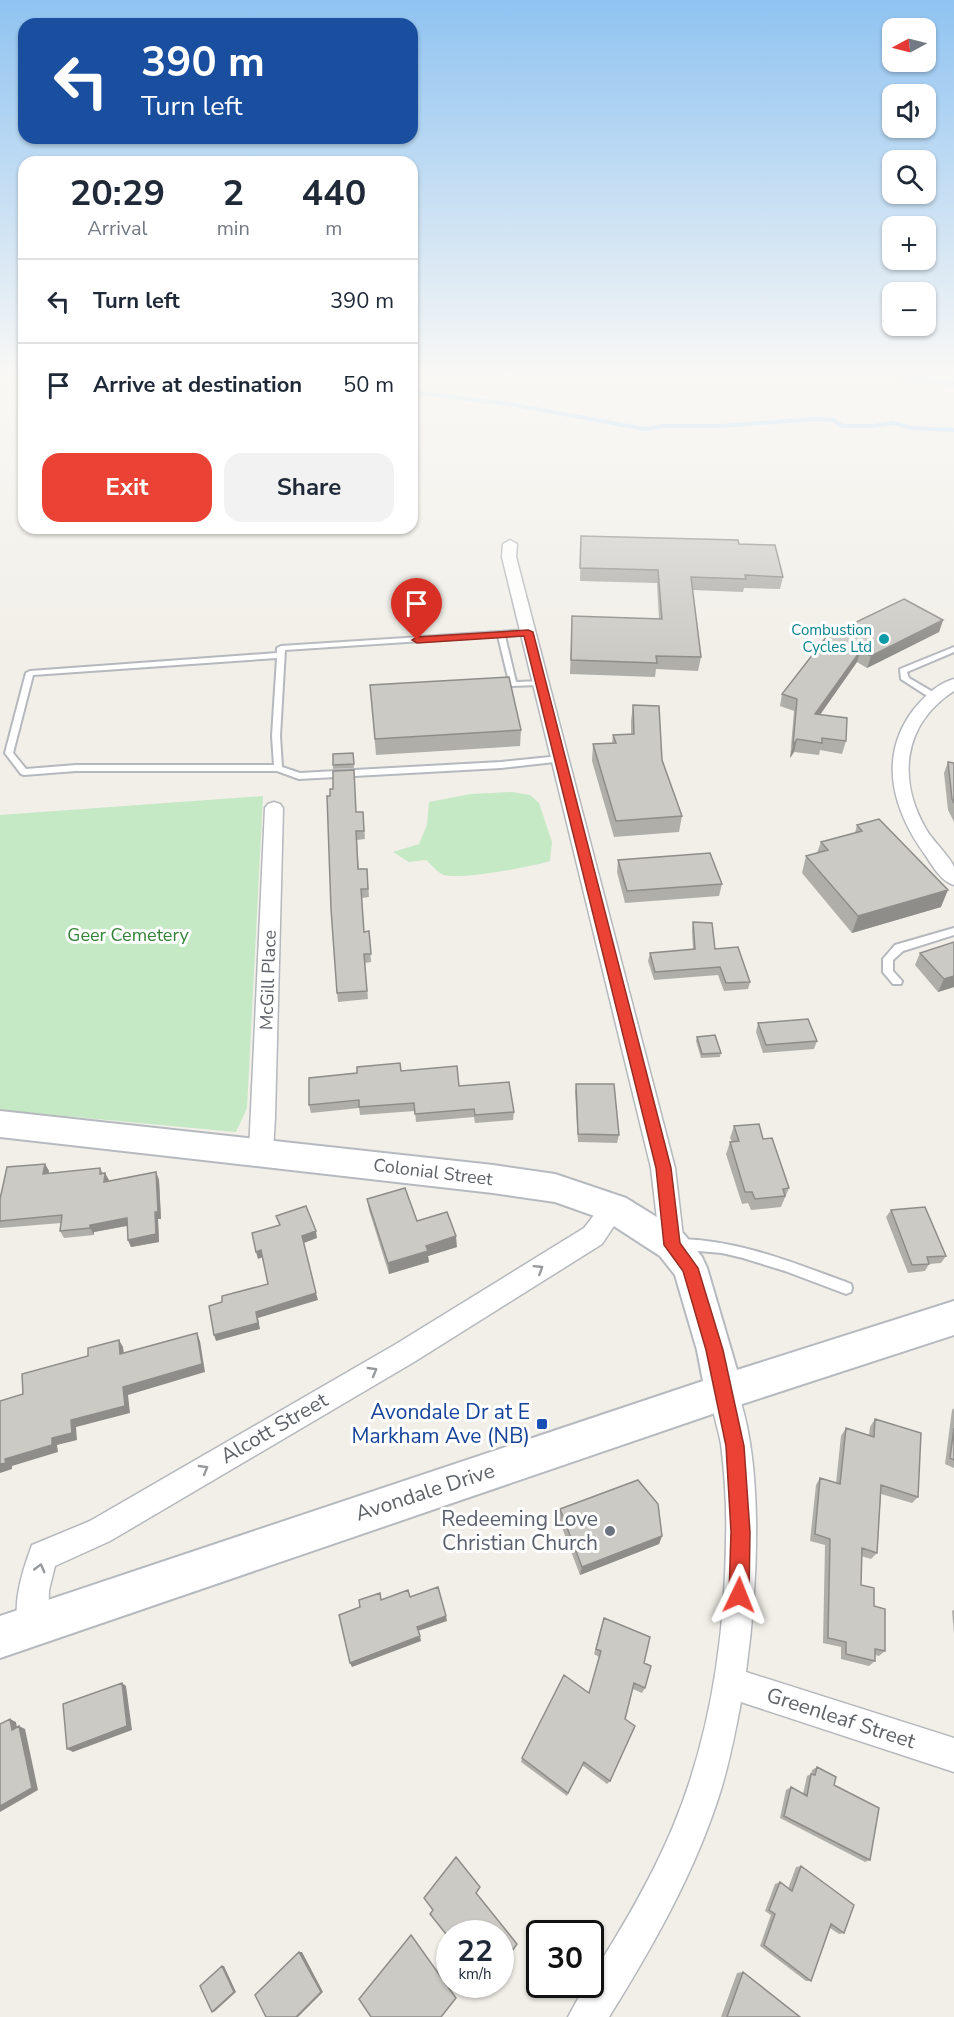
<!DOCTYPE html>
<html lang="en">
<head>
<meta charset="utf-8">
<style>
  body { margin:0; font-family:"Nunito Sans",sans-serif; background:#f2f2f3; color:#1f2937; height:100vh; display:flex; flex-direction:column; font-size:22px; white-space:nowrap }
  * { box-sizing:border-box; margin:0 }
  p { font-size:20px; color:#747a83 }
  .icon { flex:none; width:33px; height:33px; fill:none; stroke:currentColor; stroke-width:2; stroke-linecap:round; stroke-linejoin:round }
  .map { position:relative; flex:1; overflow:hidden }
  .panel { position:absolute; left:18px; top:156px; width:400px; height:378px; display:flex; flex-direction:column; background:#fff; border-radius:18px; box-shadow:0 2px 4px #0004 }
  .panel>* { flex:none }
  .top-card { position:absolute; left:18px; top:18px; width:400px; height:126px; border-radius:18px; box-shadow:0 2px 4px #0004; background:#1a4fa0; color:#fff; overflow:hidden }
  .needle { width:39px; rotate:263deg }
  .tools { position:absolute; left:882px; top:18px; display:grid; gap:12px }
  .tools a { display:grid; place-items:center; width:54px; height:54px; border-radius:12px; background:#fff; box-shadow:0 2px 4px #0004; font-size:30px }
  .speed { position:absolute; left:436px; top:1920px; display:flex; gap:12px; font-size:30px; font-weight:700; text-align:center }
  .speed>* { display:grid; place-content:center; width:78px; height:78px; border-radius:50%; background:#fff; box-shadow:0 2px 4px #0004; line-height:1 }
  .speed small { font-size:15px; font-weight:400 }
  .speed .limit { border:3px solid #111; border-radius:9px; background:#fff; color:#111 }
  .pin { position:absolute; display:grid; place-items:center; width:51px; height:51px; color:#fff; margin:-62px -26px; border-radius:50% 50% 50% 0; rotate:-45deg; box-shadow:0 0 6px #0007 }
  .pin .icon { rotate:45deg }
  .me { position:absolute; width:66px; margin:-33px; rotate:2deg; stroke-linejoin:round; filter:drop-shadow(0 0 4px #0008) }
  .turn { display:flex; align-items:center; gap:21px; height:126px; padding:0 24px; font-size:27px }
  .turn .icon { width:78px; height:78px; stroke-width:2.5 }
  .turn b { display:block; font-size:42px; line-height:51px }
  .eta { display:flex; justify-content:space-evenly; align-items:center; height:102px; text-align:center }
  .eta b { font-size:36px; font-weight:700; line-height:42px }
  .primary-button { display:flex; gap:12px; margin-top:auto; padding:12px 24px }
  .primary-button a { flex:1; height:69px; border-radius:18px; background:#ea4335; color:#fff; font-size:24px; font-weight:700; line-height:69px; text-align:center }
  .primary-button a+a { background:#f2f2f3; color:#1f2937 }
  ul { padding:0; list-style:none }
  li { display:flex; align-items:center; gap:18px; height:84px; padding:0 24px; border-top:2px solid #e0e1e3 }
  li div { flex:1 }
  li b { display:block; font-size:22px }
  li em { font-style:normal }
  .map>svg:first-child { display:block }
  .green { fill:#c5e8c5 }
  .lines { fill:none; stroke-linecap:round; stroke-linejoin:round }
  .stream { stroke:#aadaff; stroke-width:4 }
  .lane-casing { stroke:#b5b8bc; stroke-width:4 }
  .street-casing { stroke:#b5b8bc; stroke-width:3 }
  .secondary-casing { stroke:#b6babf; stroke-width:4 }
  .lane { fill:#fff; fill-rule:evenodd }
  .street { fill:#fff; fill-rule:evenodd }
  .secondary { fill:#fff; fill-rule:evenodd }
  .wall { fill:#afaea9 }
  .shaded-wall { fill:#8f8d8a }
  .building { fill:#cccac5; stroke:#8f8d8a; stroke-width:1.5 }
  .oneway { stroke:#979a9d }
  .route { fill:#ea4335; stroke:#982c22; stroke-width:1.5 }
  .culture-dot { fill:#0f9aa8; stroke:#fff; stroke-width:2 }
  .transit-dot { fill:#1a4fb4; stroke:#fff; stroke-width:2 }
  .worship-dot { fill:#6b7280; stroke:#fff; stroke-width:2 }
  .labels { text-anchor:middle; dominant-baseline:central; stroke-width:6; stroke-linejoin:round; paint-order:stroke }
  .far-culture-label { font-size:15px; fill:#0d838f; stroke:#fff; text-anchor:end }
  .park-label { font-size:18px; fill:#348238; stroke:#fff }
  .street-label { font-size:18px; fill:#5f6368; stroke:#fff }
  .near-transit-label { font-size:21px; fill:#164399; stroke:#fff; text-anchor:end }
  .near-street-label { font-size:21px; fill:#5f6368; stroke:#fff }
  .near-worship-label { font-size:21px; fill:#5b616d; stroke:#fff; text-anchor:end }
</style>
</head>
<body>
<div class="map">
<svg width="954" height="2017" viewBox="0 0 954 2017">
  <rect width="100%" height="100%" fill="#f1efe8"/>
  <!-- green -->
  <path class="green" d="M842,373H954V388Z
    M512,792L530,795L539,803L552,842L550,861C531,867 461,880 444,875C438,873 431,864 426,860L409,862L393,852L419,844L427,825L429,802L471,794Z
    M263,796L247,1108L236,1132L0,1110V815Z"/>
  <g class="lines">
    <!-- stream -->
    <path class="stream" d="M878,373L954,384
      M412,392L515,405L644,429L664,426H722L815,419L833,420L842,426H874L893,423L912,428L954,430"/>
    <!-- lane casing -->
    <g class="lane-casing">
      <path id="lane" d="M528,630L532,632L531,634L505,636L516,682L543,681L544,683L540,685L510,686L498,636L285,650L280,736L282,767L300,773L501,762L560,756L563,757V761L501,768L299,779L277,771H76L24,775L21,774L5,753L26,673L30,671L277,653V648L281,646ZM277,658L272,736L274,765H76L26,769L13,753L33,675Z
        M954,647V652L907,672L909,678L938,695V699H932L901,679L900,669Z
        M954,928V935L903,951L893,960V971L902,981L901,984H893L883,972V959L895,945Z
        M679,1239C738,1240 791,1262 846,1282L851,1284L852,1288L851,1292L846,1294L785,1271L743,1258L722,1253L675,1249L673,1245L675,1241Z"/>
    </g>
    <!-- street casing -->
    <g class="street-casing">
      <path id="street" d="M510,540L517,544L516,557L675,1168L684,1245L681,1253L672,1256L663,1253L660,1245L651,1168L502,557L503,544Z
        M954,679V691C903,724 897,779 926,829C932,840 951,858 954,867C954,871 954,880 954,885C942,882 933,867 926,856C893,811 877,757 914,709C924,697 938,683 954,679Z
        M274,802L280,804L283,808L275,1117L273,1152L269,1159L261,1162L253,1159L249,1152L265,808L268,804Z
        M614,1197L623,1201L626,1208L602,1244L414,1362L110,1541L55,1566L49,1590L48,1625L43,1636L32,1641L21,1636C10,1609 22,1572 32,1545L90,1521L396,1344L584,1228L605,1201Z
        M724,1379L734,1383C766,1459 757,1591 746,1672L954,1738V1772L741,1702C735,1734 729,1765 719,1796C694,1874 652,1948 609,2017H568L586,1984H591V1977C621,1930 650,1881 672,1829C710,1739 725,1637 726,1540C727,1508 725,1476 721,1444C718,1425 707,1401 714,1383Z"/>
    </g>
    <!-- secondary casing -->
    <g class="secondary-casing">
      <path id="secondary" d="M0,1111L493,1165L555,1174L626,1198L684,1234L702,1257L707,1268L737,1370L954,1301V1335L724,1410L0,1658V1616L703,1381L697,1350L675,1275L660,1256L603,1219L555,1202L493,1193L0,1137Z"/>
    </g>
    <!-- lane -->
    <use href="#lane" class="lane"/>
    <!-- street -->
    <use href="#street" class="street"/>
    <!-- secondary -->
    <use href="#secondary" class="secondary"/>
  </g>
  <!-- wall -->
  <path class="wall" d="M581,536L739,544L783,577L780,589L744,588L743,592L692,590L701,657L698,671L656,669L655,677L570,674L572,616L659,619L657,583L580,581Z
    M943,620L939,632L867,668L857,662L820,715L846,741L842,754L820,750L819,755L794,752L790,758L794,711L780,706L782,694L827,636Z
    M370,685L521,730L520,746L376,755Z
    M633,705L662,760L682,816L679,832L614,837L592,761L593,744L612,743L613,735L631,734V721Z
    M353,753L354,768L333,769V765Z
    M948,762L954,763V822L948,810L944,773Z
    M357,812H363L365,839L357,840L359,869H367L369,897L362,898L364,932L369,931L371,962L365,963L368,999L338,1002L337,993Z
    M857,825L941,907L852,933L802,873L806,856L817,853L821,842L855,833Z
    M618,860L722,884L719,896L625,903L617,872Z
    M693,922L715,949L750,982L748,989L724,991L718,975L654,980L648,961L650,953L693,950L692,930Z
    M920,953L954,987L938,992L915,965Z
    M758,1023L817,1041L814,1049L763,1053L756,1032Z
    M697,1037L721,1053L720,1057L701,1058L696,1041Z
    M401,1071L459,1086L514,1112L513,1120L475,1123L474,1117L416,1122L415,1111L360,1115L359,1108L311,1113L309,1105Z
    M576,1084L619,1135L617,1143L578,1142L575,1092Z
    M734,1126L763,1139L789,1188L781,1207L751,1210L748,1203L742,1204L726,1154L730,1142H732L730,1138Z
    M45,1164L49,1171L48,1173L100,1168L103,1173H105L108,1181L156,1172L159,1180L161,1219H158L159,1242L131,1247L128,1240L127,1226L94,1232V1235L64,1238L60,1231L61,1223L0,1228V1199Z
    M367,1199L417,1221L457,1247L428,1256L429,1262L389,1274L369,1210Z
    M891,1210L946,1256L941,1263L929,1264L925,1271L908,1273L886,1217Z
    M954,1408V1468L945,1464L952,1410Z
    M875,1419L918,1497L912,1503L881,1494L877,1553L871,1559L861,1556V1585L874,1606L885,1651L879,1656L875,1655V1661L869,1666L841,1659V1647L823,1643L825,1545L810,1541L816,1485L820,1478L836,1483L841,1436L846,1428L869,1435L870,1427Z
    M560,1509L662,1536L659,1544L580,1575L558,1517Z
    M954,1610V1633L952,1611Z
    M602,1624L644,1663L645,1688L642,1693L633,1689L610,1781L607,1784L582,1765L567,1796L521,1762L522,1758L589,1693L599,1657L594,1654Z
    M817,1767L834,1785L870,1860L865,1862L780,1818L786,1790L791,1787L803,1794L807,1776L811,1774L812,1770Z
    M801,1866L844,1933L839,1934L830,1928L811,1981H806L760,1946L771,1915L765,1911L775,1884L780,1882L788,1889L796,1867Z
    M743,1972L800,2017H721L737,1973Z"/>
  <!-- shaded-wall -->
  <path class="shaded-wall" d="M943,620L939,632L867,668L871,656Z
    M861,650L857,662L812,726L815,714Z
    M797,739L794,752L790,758L793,745Z
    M948,890L941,907L852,933L858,916Z
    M954,976V987L938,992L944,979Z
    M45,1164L49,1171L47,1181L43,1174Z
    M156,1172L159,1180L161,1219H158L159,1242L131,1247L128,1240L155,1212Z
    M105,1173L109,1180L108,1190L104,1182Z
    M127,1218L131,1225L94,1232V1235L90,1228V1225Z
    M316,1231L317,1238L304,1243L302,1236Z
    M456,1236L457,1247L428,1256L429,1262L389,1274L388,1263L426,1246Z
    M261,1250L263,1257L258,1259L256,1252Z
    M316,1293L318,1300L258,1318L260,1329L216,1341L214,1335L256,1312Z
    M197,1333L200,1341L205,1372L128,1395L130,1413L76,1427L77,1440L57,1445L58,1452L12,1466V1469L0,1473V1464L5,1459L52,1438L71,1420L123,1387Z
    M119,1340L123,1347L125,1361L120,1354Z
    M662,1536L659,1544L580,1575L582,1567Z
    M446,1616L447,1621L418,1631L417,1627Z
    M420,1636L421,1641L352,1667L350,1663Z
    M122,1683L126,1686L132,1730L73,1752L67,1749Z
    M10,1719L16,1722L18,1733L12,1730Z
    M19,1726L25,1729L38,1790L0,1812V1806Z
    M411,1935L456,1998L441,2017Z
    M299,1952H302L323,1992L298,2017H296Z
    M222,1966H224L236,1992L214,2012H212Z"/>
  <!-- building -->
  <path class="building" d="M581,536L738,540L739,544L775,545L783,577L745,575L746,579L691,577L701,657L656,656L657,663L571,660L572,616L662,619L658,570L580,568Z
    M904,599L943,620L871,656L861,650L815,714L847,718L846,741L822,738V743L797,739L793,745L797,699L782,694L827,636Z
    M509,677L521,730L375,739L370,685Z
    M633,705L659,706L662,760L682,816L616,821L593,744L616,743L613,735L634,734Z
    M353,753L354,764L333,765V754Z
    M948,762L954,763V803L952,799Z
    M354,770L356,812H363L364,831H356L358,869H367L368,889H361L364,932L369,931L371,954H364L367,991L337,993L331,909L327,796H330V789H333V771Z
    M879,819L948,890L858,916L806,856L828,850L821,842L862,831L857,825Z
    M710,853L722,884L627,891L618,860Z
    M693,922L712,923L715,949L738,947L750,982L726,983L720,967L655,972L650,953L695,949Z
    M954,942V976L944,979L920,953Z
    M808,1019L817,1041L766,1045L758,1023Z
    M715,1035L721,1053L702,1054L697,1037Z
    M400,1063L401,1071L457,1066L459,1086L509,1082L514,1112L475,1115L474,1109L415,1114L414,1103L359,1107V1100L309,1105V1078L357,1073V1067Z
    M576,1084H614L619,1135L578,1134Z
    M759,1124L763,1139L772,1138L789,1188L783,1189L785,1196L755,1199L752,1192H745L730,1142L739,1141L734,1126Z
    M45,1164L43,1174L100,1168V1174L105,1173L104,1182L156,1172L158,1212H155L156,1234L128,1240L127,1218L90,1225V1228L60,1231L62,1215L0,1221V1199L7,1167Z
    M405,1188L417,1221L447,1212L456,1236L426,1246L428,1251L388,1263L367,1199Z
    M306,1206L316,1231L302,1236L316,1293L256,1312L258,1323L214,1335L209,1306L222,1302V1296L268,1284L261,1250L256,1252L252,1233L280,1225L276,1216Z
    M925,1207L946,1256L927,1257L929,1264L912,1265L891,1210Z
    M197,1333L202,1364L123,1387L125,1406L71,1420L72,1433L52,1438V1445L5,1459L6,1463L0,1464V1401L23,1394L22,1374L88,1356V1348L119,1340L120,1354Z
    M875,1419L921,1433L918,1497L881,1485L877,1553L862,1548L861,1585L874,1588V1606L885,1609V1651L875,1649V1661L846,1654V1642L828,1638L830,1539L815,1534L820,1478L840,1484L846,1428L874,1437Z
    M954,1428V1460L950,1458Z
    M638,1480L658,1504L662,1536L582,1567L560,1509Z
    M438,1587L446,1616L417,1627L420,1636L350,1663L339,1615L360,1607L359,1600L380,1593L381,1600L408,1590L410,1597Z
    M604,1618L650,1637L644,1663L651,1666L645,1688L634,1683L625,1719L635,1726L610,1781L584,1762L568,1793L522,1758L564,1675L589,1693L601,1651L596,1649Z
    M122,1683L127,1726L67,1749L63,1704Z
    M10,1719L12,1730L19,1726L32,1788L0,1806V1724Z
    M817,1767L836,1777L834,1785L879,1808L870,1860L784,1816L791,1787L807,1796L811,1774L815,1775Z
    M456,1857L480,1887L476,1893L517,1944L501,1967V1934H450V1939L430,1914L433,1910L424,1898Z
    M801,1866L854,1905L844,1933L831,1924L811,1981L764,1945L775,1914L769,1910L780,1882L792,1891Z
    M411,1935L456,1998L441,2017H371L359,1999Z
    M299,1952L321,1992L296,2017H266L255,1995Z
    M222,1966L234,1992L212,2012L200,1986Z
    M743,1972L800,2017H727Z"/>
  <!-- one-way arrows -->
  <defs><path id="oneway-chevron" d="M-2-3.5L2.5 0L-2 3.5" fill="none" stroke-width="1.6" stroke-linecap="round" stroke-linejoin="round" transform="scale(1.5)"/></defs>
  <g class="oneway">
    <use href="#oneway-chevron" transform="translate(539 1269) rotate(-32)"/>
    <use href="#oneway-chevron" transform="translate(373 1371) rotate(-30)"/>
    <use href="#oneway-chevron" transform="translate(204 1469) rotate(-30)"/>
    <use href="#oneway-chevron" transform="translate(40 1568) rotate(-75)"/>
  </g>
  <!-- sky -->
  <linearGradient id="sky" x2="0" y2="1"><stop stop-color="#8fc3f1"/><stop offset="0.57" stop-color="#f9f8f5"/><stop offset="1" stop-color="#f9f8f5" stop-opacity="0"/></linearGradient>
  <rect width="954" height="656" fill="url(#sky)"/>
  <!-- route -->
  <path class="route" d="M528,630L533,632L671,1168L680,1243L698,1268L723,1350L744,1446L750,1532L749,1595L746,1602L739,1605L732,1602L729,1595L731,1532L726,1446L706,1350L683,1271L664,1245L656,1168L524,636L417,643L412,640L417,637Z"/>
  <!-- markers -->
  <circle class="culture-dot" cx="884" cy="639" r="6"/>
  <rect class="transit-dot" x="536" y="1418" width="12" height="12" rx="3"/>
  <circle class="worship-dot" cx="610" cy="1531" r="6"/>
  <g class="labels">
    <!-- far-culture labels -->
    <g class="far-culture-label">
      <text x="872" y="630">Combustion<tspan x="872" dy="17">Cycles Ltd</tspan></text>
    </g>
    <!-- park labels -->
    <g class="park-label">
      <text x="128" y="935">Geer Cemetery</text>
    </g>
    <!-- street labels -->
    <g class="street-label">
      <text transform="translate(268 980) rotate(-88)">McGill Place</text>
      <text transform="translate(433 1172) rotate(7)">Colonial Street</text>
    </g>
    <!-- near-transit labels -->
    <g class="near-transit-label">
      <text x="530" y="1412">Avondale Dr at E<tspan x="530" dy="24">Markham Ave (NB)</tspan></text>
    </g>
    <!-- near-street labels -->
    <g class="near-street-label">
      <text transform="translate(274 1428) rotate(-30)">Alcott Street</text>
      <text transform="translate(425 1492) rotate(-18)">Avondale Drive</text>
      <text transform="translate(841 1718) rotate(18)">Greenleaf Street</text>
    </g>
    <!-- near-worship labels -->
    <g class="near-worship-label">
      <text x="598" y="1519">Redeeming Love<tspan x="598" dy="24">Christian Church</tspan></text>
    </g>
  </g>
</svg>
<div class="tools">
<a><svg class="needle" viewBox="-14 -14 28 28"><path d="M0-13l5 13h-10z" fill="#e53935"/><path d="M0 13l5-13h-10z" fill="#747a83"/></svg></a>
<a><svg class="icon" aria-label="sound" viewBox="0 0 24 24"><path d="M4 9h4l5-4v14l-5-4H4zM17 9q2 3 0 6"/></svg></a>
<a><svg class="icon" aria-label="search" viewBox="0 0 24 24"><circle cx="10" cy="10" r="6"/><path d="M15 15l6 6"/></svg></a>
<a>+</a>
<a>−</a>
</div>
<div class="speed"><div>22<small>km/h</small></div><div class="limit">30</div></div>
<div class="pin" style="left:417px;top:640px;background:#d93025"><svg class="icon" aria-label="arrive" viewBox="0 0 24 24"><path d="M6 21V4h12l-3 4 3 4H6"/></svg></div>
<svg class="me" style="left:739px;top:1595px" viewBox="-20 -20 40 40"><path d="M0-17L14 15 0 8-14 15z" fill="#ea4335" stroke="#fff" stroke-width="4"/></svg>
<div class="top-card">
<div class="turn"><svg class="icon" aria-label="left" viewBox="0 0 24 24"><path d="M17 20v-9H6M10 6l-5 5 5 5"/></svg><div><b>390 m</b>Turn left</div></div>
</div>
<section class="panel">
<div class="eta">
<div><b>20:29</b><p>Arrival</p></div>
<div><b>2</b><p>min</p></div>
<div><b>440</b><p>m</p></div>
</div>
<ul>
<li><svg class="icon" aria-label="left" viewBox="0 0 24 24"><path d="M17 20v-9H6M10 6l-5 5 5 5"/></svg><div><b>Turn left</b></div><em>390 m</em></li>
<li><svg class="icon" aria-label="arrive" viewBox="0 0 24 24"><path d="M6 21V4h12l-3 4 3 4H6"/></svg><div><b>Arrive at destination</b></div><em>50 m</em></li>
</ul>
<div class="primary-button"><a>Exit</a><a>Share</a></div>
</section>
</div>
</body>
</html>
